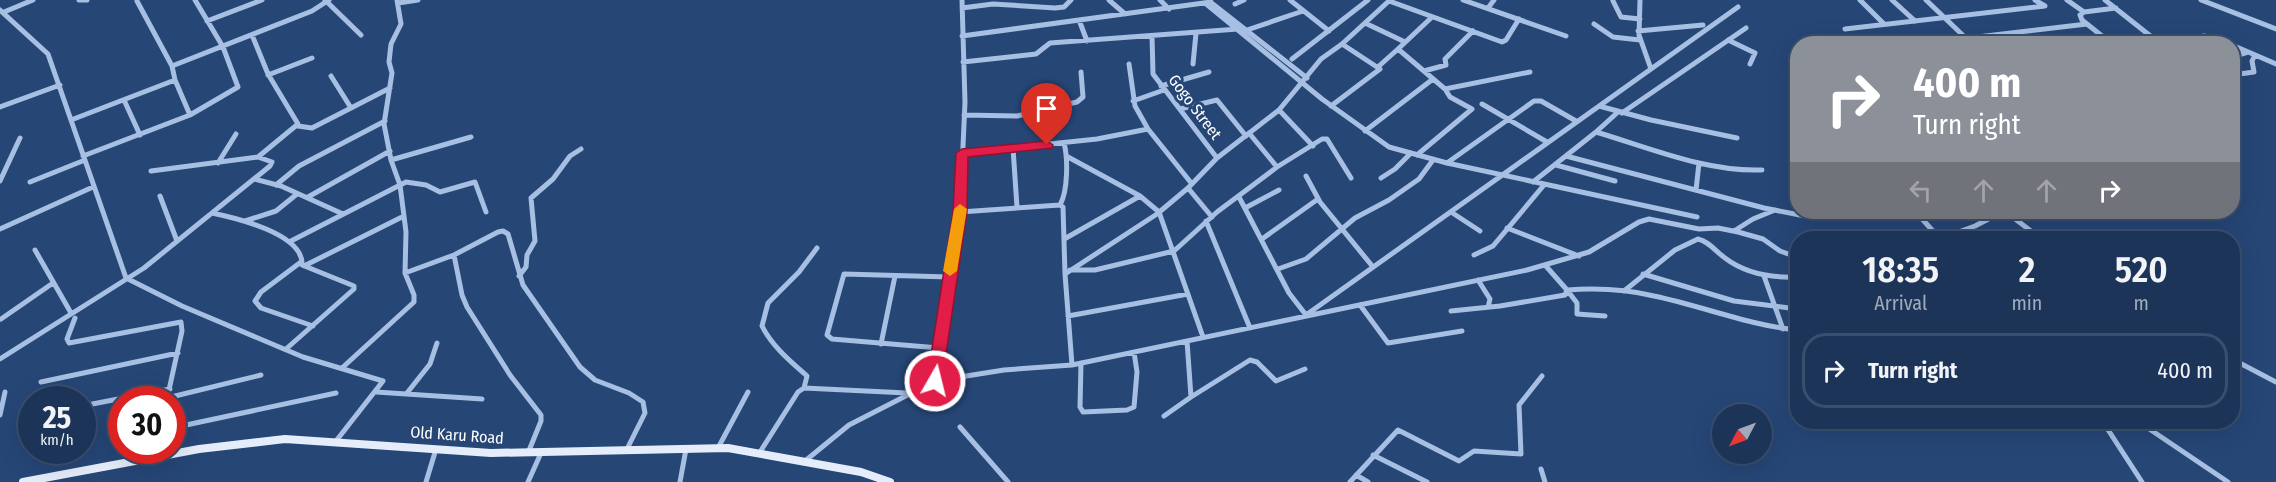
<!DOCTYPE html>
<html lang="en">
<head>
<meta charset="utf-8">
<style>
  body { margin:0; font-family:"Fira Sans Condensed",sans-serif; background:#293f61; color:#f1f3f6; height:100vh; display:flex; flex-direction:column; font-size:22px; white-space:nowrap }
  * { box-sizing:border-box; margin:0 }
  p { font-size:20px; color:#a0aaba }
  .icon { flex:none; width:33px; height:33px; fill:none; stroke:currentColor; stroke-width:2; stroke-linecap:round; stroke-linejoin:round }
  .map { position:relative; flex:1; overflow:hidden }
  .panel { position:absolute; left:1790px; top:231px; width:450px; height:198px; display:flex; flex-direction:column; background:#1c3458; border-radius:24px; box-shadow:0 6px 24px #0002,0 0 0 2px #3a4f6e }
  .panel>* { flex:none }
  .banner { position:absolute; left:1790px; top:36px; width:450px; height:183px; border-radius:24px; box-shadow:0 6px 24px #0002,0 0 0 2px #3a4f6e; background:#8c9099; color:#fff; overflow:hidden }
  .needle { width:39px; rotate:229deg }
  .fabs { position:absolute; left:1712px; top:404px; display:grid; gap:12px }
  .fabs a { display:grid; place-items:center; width:60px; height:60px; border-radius:50%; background:#1c3458; box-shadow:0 6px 24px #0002,0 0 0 2px #3a4f6e; font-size:30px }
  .speed { position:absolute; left:18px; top:386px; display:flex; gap:12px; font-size:30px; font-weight:700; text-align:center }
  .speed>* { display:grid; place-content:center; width:78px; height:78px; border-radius:50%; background:#1c3458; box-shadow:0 6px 24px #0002,0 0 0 2px #3a4f6e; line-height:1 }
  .speed small { font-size:15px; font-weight:400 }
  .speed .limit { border:9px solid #d22; background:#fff; color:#111 }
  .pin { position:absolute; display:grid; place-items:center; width:51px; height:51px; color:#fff; margin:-62px -26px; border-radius:50% 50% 50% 0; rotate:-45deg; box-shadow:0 0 6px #0007 }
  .pin .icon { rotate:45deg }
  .me { position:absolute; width:66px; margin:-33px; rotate:8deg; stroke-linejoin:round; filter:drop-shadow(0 0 4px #0008) }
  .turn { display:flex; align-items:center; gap:21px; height:126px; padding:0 24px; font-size:27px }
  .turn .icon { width:78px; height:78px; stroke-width:2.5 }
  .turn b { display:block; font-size:42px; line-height:51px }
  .lanes { display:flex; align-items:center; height:57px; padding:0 24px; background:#0003; justify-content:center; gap:30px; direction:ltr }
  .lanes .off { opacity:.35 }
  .eta { display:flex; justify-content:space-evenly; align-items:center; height:102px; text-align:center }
  .eta b { font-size:36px; font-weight:600; line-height:42px }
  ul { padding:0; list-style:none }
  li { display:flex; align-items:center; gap:18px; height:75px; margin:0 12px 9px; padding:0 12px; border:3px solid #3a4f6e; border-radius:24px }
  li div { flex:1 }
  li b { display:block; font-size:22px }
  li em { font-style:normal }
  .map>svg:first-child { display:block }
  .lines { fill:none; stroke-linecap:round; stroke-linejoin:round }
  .street { stroke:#a6bfe2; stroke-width:5 }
  .primary { stroke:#e5edfb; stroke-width:8 }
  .route { fill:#e11d48; stroke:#92132f; stroke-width:1.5 }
  .slow { fill:#f59e0b }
  .labels { text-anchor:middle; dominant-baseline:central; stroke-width:6; stroke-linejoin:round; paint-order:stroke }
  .street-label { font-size:16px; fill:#fff; stroke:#264676 }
</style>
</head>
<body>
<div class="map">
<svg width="2276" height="482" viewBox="0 0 2276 482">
  <rect width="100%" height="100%" fill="#264676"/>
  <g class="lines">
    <!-- street -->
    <path class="street" d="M79,0H87
      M325,0L361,35
      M1109,0L1125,14
      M1160,0L1169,9
      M1290,0L1329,31
      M1463,0L1566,36
      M1860,0L1884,24
      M1892,0L1915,21
      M1926,0L1972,44
      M2067,0L2084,12
      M2105,0L2158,42
      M2201,0L2276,29
      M1209,1L1307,78
      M1389,1L1502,42L1506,40L1519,19
      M1613,1L1621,17L1640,19
      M398,3L418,0
      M1205,3L1322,99L1389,147L1447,163L1697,217
      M1235,4L1244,0
      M962,8L993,4L1055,8L1064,7L1071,0
      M1488,8L1494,0
      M0,10L48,54L126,278L182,306L303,357L383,381L336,441
      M4,12L33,0
      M1079,20L1087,41
      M207,21L262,0
      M1365,23L1405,42
      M1594,24L1613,37L1640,40
      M1845,29L2045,6L2035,0
      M1247,30L1303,11
      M1638,31L1703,25
      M252,35L268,74L298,124L258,157
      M962,36L1211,2
      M1152,36L1153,74L1217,158
      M1728,40L1755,53L1750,64
      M1918,44L2087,24
      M2112,44L2082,20L2080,15L2084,12L2116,8
      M2146,44L2205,36L2228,44
      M2232,45L2276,64
      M2232,57L2248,52
      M1292,59L1368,0
      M963,62L1036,54L1050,43L1238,29
      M1129,64L1135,106L1148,129L1192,184
      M1193,64L1196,33
      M172,66L312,11L329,0
      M1379,66L1398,49
      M1651,69L1738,7
      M1424,71L1446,65L1445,59L1473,31
      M268,75L312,58
      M2232,75L2254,72L2252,61L2255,55
      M331,76L351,108
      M1161,86L1209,72
      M1445,89L1530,72
      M124,100L140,135
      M1133,101L1164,90
      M1482,104L1547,142
      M1331,106L1380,69L1342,44
      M1599,106L1651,120L1737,138
      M0,107L60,85
      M1180,109L1217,100L1246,136
      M1279,110L1313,146
      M1618,112L1596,132C1650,148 1706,172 1762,170
      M1622,113L1746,28
      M190,115L238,87L223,47L195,0
      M964,115L1017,116L1077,102L1083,97L1081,72
      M71,120L175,80L172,66L137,1
      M298,126L312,128L390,88
      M1365,131L1433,79
      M1249,133L1277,167
      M1013,148L1017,207
      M962,153L1097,139L1148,129
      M1417,155L1472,109L1450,97L1445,89L1398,49L1431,18
      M83,156L190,115L175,80
      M1566,156L1764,208L1805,216
      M1068,157L1140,196L1159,212L1203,337
      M391,160L471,137
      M218,163L236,134
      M1447,163L1534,101H1541L1576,121
      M1556,165L1615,181
      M1306,176L1320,202L1373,267
      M1381,178L1395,169L1411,153
      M254,179L281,186L343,214
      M0,181L20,138
      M30,182L85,160
      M1533,182L1596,132
      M276,185L299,166L385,121
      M1188,188L1212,217
      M1696,190L1699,163
      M160,196L177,241
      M308,197L390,151
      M1239,197L1289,293L1306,315L1651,69L1639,35L1640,0
      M1060,205C1068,191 1068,158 1064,143
      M1245,208L1279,190
      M960,212L1060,205L1063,207L1065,274
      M1451,212L1480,231
      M1916,212L1939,238
      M2006,212L2040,238
      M212,213C236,218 304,234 302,265L354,286V289L286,349
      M245,221L276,211L297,194
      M1206,221L1250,328
      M1507,228L1579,256
      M0,229L93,187
      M1734,231L1753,219L1775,210
      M2064,234L2070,238
      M1066,238L1140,196
      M1942,238L1975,226L2002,212
      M1262,239L1318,199
      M291,241L406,182L426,185L440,192L475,182L486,212
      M35,250L71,313
      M454,255L462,295L467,307L510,375L541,415V421L528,453
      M1474,255L1493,246L1544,185
      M301,262L261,292L255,301L261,308L313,326
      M304,266L404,216
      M1278,269L1306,259L1355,218L1389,200L1419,179L1433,160
      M1070,270H1095L1174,251L1217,212L1277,167L1322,139H1327L1351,178
      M405,273L454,255L498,232L503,231L508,234L523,285L580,367L595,380L629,393L643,402L645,413L626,451
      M1643,274L1734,301L1797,309
      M519,276L526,267L527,255L535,241L531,198L553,179L570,156L581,149
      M1764,276L1783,329
      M1478,280L1490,299L1488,307
      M1567,290C1596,288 1625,289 1654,296C1702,306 1748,325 1797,330
      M1567,290L1577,303V314L1605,316
      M1624,291L1675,250L1698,239C1710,242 1715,251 1725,258C1746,274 1771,278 1797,277
      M1360,305L1388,343L1462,331
      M1451,311L1500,306L1565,295L1567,290L1545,265
      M1068,316L1188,294
      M75,318L67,339L69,343L181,322L182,331L167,399
      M1,319L53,283
      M881,344L895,276
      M939,348L832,339L827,335L844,274L949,277
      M0,359L144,268L270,166L272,162L258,157L151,171
      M2232,359L2276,382
      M1081,363L1080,407L1083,412L1127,410L1134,407L1137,372L1134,352
      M1072,365L1065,274L1157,214L1188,188L1217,158L1279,110L1321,59L1342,44L1390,0
      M342,368L414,302V295L405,273L406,232L400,185L391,160L384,124L392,73L389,62L391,44L401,24L397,0
      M935,381L1004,370L1072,365L1527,270L1589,252L1639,222L1649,219L1699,229L1718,228L1738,232L1763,239L1780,251L1797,257
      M41,382L178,353
      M804,388L807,376C790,361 772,346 762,326L768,303L799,272L817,248
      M376,392L482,399
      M407,393L430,364L437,343
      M1191,397L1250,360L1257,362L1276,381L1305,369
      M167,398L261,375
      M82,406L170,389
      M0,415L5,392
      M1164,416L1191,397L1187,341
      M2016,422L2019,428
      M2103,422L2142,482
      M2139,422L2228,482
      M960,427L1008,482
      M172,428L336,393
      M718,448L748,392
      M760,452L798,392L804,388L907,393
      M1373,455L1427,482
      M148,459L151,450
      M805,461L849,425L935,381L960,212L965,102L962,0
      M1541,469L1545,482
      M1356,475L1368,482
      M426,482L436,449
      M528,482L541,453
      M680,482L686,449
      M1350,482L1398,430L1459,461L1474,451L1521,454L1519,405L1542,376"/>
    <!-- primary -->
    <path class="primary" d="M23,482L199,449L285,439L491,453L728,448L861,472L890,482"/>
  </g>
  <!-- route -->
  <path class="route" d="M1047,141L1053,145L1052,148L968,157L967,212L942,381L940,385H929L927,381L953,212L956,153L962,149Z"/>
  <!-- slow -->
  <path class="slow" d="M960,204L967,209L957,271L950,276L943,271L954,209Z"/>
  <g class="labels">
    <!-- street labels -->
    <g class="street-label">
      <text transform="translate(1195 107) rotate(53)">Gogo Street</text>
      <text transform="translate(457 435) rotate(4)">Old Karu Road</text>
    </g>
  </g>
</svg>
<div class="fabs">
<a><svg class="needle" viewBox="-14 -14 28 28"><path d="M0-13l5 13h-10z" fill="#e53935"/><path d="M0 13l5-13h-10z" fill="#a0aaba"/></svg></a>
</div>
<div class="speed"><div>25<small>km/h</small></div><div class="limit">30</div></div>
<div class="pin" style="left:1047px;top:145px;background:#d93025"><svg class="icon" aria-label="arrive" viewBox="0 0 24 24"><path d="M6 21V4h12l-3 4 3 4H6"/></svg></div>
<svg class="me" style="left:935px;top:381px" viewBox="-20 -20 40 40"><circle r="17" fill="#e11d48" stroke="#fff" stroke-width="3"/><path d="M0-11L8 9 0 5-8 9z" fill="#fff"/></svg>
<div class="banner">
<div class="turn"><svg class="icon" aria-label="right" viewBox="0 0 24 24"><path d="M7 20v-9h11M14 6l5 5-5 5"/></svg><div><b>400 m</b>Turn right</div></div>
<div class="lanes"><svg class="icon off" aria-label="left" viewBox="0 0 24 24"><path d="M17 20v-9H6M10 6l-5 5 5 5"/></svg><svg class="icon off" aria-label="ahead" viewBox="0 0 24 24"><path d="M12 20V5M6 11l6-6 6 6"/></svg><svg class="icon off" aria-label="ahead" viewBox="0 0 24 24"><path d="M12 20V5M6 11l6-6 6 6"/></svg><svg class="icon" aria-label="right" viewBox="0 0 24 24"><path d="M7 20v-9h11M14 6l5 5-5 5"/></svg></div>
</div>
<section class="panel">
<div class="eta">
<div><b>18:35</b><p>Arrival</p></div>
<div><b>2</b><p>min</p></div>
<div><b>520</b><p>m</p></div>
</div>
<ul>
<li><svg class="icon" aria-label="right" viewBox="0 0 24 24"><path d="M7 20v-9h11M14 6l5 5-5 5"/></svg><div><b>Turn right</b></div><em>400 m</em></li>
</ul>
</section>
</div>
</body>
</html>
